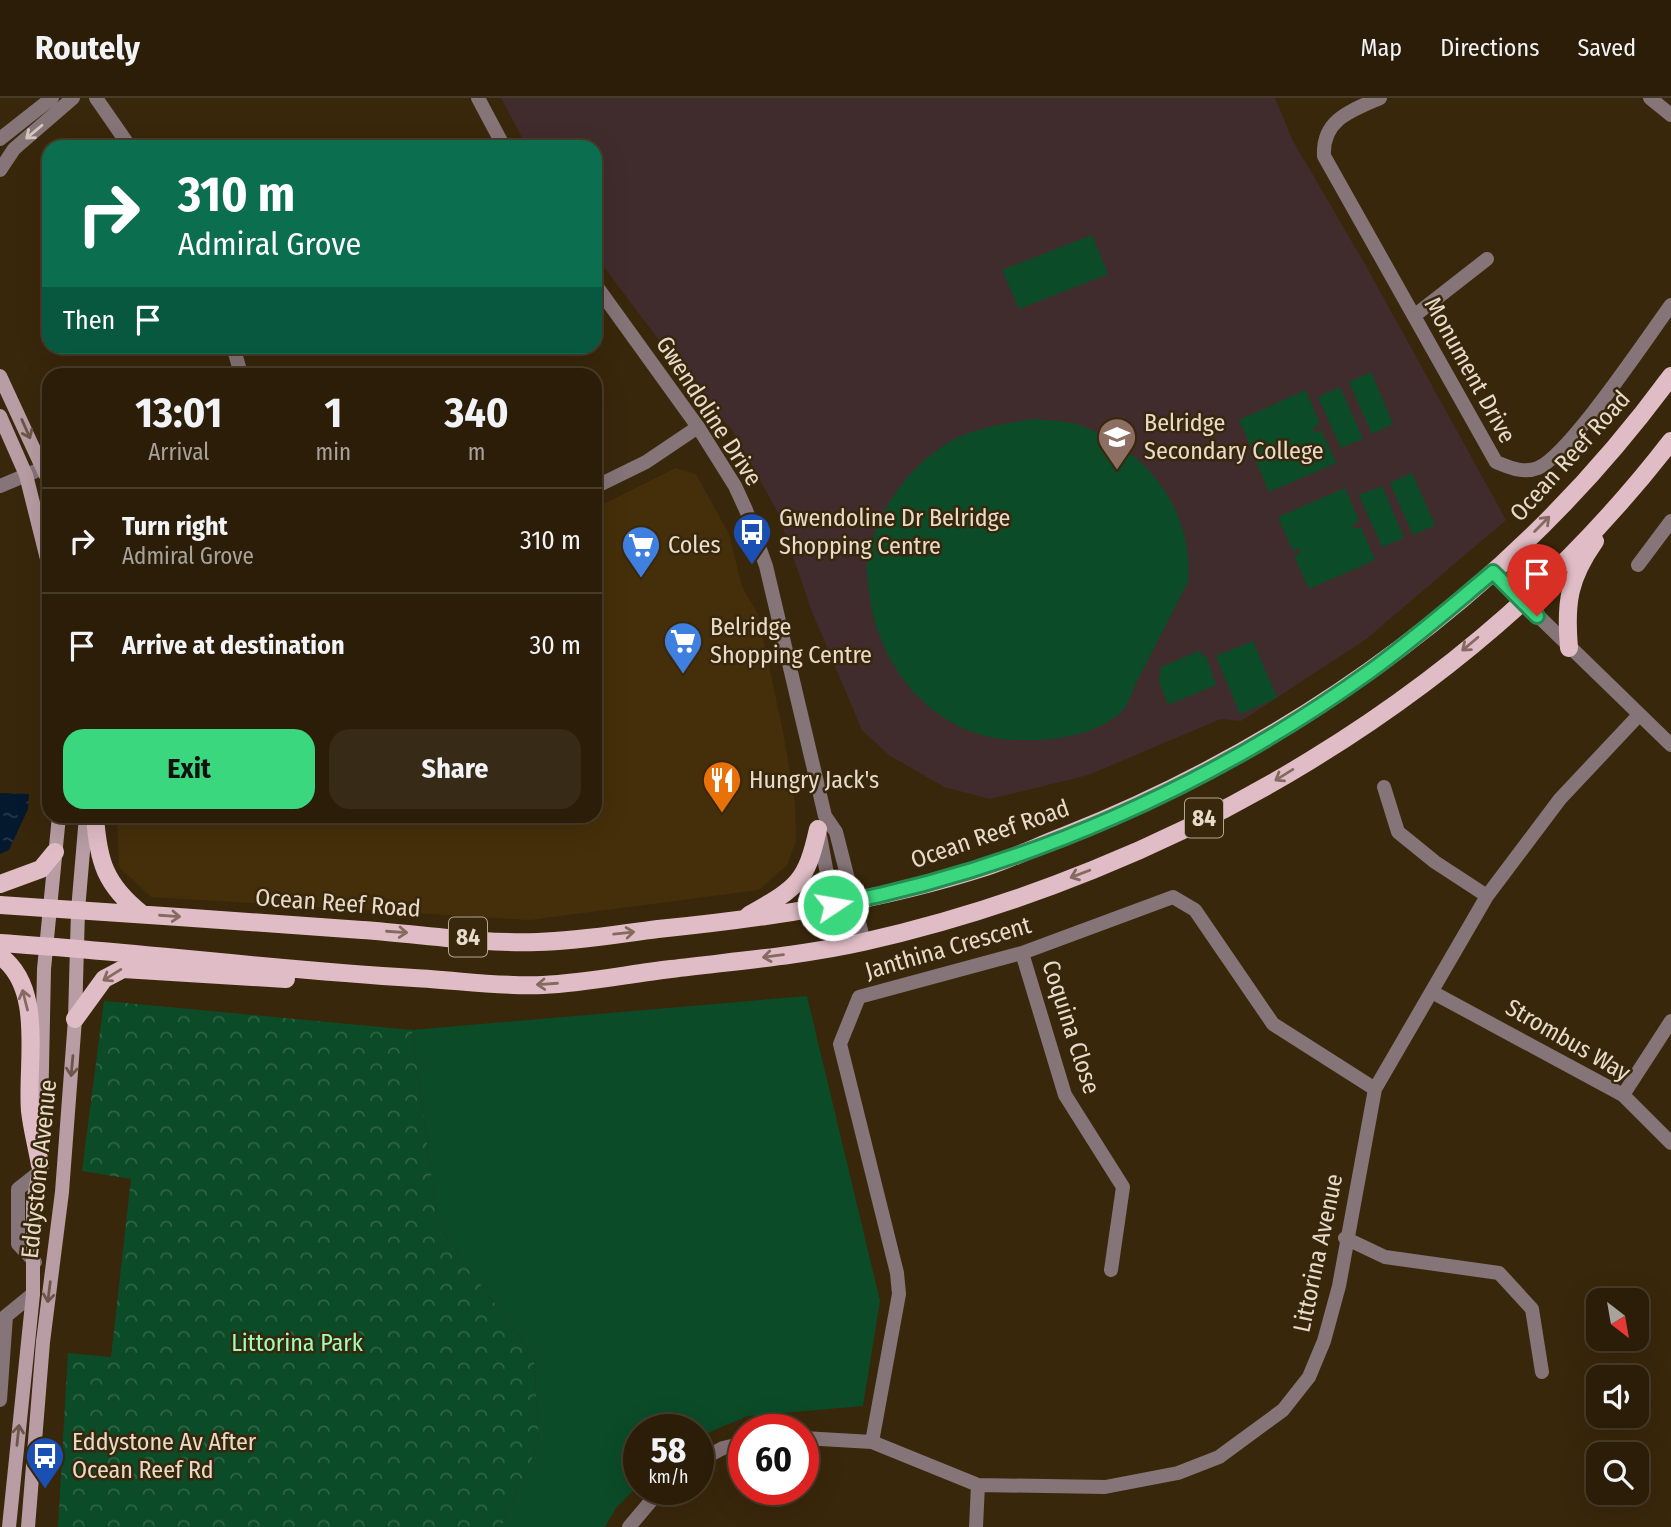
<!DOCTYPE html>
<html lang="en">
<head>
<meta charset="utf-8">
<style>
  body { margin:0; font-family:"Fira Sans Condensed",sans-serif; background:#372a16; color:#f1f3f6; height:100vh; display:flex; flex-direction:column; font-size:26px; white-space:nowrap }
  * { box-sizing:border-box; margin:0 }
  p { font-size:23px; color:#a6a29c }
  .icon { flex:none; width:38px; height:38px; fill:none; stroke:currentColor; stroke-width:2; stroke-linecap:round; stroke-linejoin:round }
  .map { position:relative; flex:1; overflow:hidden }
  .details { position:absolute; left:42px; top:270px; width:560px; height:455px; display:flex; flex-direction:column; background:#2b1d08; border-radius:21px; box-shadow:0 7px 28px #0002,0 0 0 2px #473b29 }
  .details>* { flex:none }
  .top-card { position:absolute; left:42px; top:42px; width:560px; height:214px; border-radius:21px; box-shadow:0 7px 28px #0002,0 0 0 2px #473b29; background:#0b6e4f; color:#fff; overflow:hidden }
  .needle { width:46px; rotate:149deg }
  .controls { position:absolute; left:1586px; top:1190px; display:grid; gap:14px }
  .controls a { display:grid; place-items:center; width:63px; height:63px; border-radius:14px; background:#2b1d08; box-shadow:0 7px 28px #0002,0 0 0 2px #473b29; font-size:35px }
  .speed { position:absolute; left:623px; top:1316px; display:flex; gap:14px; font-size:35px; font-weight:700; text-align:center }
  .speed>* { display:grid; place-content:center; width:91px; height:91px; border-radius:50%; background:#2b1d08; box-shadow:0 7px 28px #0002,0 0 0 2px #473b29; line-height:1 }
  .speed small { font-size:18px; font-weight:400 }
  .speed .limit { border:10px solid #d22; background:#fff; color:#111 }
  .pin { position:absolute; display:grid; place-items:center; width:60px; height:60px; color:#fff; margin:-72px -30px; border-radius:50% 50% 50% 0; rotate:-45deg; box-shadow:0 0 7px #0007 }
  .pin .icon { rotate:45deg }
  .me { position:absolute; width:77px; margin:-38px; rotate:78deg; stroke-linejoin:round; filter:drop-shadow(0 0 5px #0008) }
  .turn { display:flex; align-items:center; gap:24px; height:147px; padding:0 21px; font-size:32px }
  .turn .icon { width:91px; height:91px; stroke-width:2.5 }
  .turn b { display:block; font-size:49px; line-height:60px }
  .then { display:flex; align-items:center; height:66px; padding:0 21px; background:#0003; gap:14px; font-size:26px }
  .eta { display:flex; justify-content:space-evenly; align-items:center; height:119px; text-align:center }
  .eta b { font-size:42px; font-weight:700; line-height:49px }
  .cta { display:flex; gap:14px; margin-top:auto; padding:14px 21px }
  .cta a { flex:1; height:80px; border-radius:21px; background:#3bd77f; color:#111; font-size:28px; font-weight:700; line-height:80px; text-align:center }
  .cta a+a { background:#372a16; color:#f1f3f6 }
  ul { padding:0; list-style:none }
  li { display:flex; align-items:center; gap:21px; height:105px; padding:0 21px; border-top:2px solid #473b29 }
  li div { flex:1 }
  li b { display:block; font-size:26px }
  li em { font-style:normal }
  header { display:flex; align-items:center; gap:42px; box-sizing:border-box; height:98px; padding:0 35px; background:#2b1d08; border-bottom:2px solid #473b29 }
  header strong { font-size:33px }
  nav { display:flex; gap:38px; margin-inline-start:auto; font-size:24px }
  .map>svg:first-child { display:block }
  .built { fill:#452f0a }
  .education { fill:#412c2d }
  .green { fill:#0b4b28 }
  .park { fill:url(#park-crowns) }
  .water { fill:url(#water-ripples) }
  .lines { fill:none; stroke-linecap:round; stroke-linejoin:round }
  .minor { stroke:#857478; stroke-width:14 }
  .tertiary { stroke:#857478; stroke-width:14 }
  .secondary { stroke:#b89da4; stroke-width:14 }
  .primary { stroke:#e0bdc6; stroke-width:18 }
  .oneway { stroke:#d3c7bb }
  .oneway2 { stroke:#6c5648 }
  .oneway3 { stroke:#846a5f }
  .route-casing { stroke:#268c53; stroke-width:18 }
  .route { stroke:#3bd77f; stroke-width:12 }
  .labels { text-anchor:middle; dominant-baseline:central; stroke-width:5; stroke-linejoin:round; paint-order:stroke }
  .shield { fill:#39270b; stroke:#b3a692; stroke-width:2 }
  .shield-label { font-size:23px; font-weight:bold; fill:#e7dccc }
  .street-label { font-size:24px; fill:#e7dccc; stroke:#39270b }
  .poi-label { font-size:24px; fill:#e7dccc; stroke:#39270b; text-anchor:start }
  .park-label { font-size:24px; fill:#9ffdbc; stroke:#39270b }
</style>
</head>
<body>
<header>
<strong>Routely</strong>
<nav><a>Map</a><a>Directions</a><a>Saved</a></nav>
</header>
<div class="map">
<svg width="1671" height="1429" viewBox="0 0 1671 1429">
  <defs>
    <pattern id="park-crowns" width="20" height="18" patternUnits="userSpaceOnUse" patternTransform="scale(1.75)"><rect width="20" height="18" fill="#0b4b28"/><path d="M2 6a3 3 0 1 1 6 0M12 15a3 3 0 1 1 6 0" fill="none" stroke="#2f6446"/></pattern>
    <pattern id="water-ripples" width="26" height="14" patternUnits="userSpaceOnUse" patternTransform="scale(1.75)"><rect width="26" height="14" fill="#04182e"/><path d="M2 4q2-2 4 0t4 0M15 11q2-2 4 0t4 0" fill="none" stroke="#29394b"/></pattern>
  </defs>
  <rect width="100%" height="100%" fill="#39270b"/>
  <!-- built -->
  <path class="built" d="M676,370L696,376L729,436L742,489L758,516L784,639L795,705L796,743L787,767L759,792L530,822L151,799L119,769L117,718H595V410Z"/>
  <!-- education -->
  <path class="education" d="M501,0H1275L1293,43L1366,168L1506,422L1365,542L1241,623L1221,621L1088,677L990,701L944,689L889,657L862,632L813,516L777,413L732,332L695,290L595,157V49H527Z"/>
  <!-- green -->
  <path class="green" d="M1092,137L1108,176L1019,211L1002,172Z
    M1371,274L1393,326L1372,336L1349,284Z
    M1340,289L1363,341L1341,350L1318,299Z
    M1306,292L1320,326L1313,330L1315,335L1321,332L1336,365L1269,394L1255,361L1262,357L1259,353L1254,355L1239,322Z
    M1034,321C1049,323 1068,322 1082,328C1147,353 1194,412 1188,484C1171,517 1154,550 1137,583C1132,593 1128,609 1120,615C1098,634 1068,640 1040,642C1021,642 1001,643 982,637C918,619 874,555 869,491C868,483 866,473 867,465C875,417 903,375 943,348C970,330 1003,326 1034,321Z
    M1412,375L1435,427L1413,437L1390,385Z
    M1382,388L1404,440L1382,449L1359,397Z
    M1345,390L1359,423L1352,427L1354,431L1361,429L1375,462L1309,491L1294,458L1301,454L1299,450L1293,453L1278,419Z
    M1253,543L1277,600L1240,616L1216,558Z
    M1199,553L1207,560L1216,587L1168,607L1159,584L1161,569Z
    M807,898L880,1203L863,1308L748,1318L698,1339V1332H639V1387L616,1410L605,1429H501L539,1345L534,1260L438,1127L412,932Z"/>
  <!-- park -->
  <path class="park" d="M104,903L412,932L438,1127L534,1260L539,1345L501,1429H58L68,1255L111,1259L131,1081L82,1073Z"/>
  <!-- water -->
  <path class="water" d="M0,695L29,696L28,711L9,752L0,756Z"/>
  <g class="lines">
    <!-- minor -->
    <path class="minor" d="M96,0L130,49
      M1380,0C1350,13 1322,22 1324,58L1496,364C1509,369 1523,376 1538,370C1570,356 1646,241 1671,207
      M1650,0L1671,17
      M1414,218L1487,161
      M233,248L241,276
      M0,388L43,370
      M595,389L646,364L698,329
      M1638,467L1671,423
      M1384,689L1398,734L1435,764L1487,798
      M1022,855L1065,997L1123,1089L1111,1172
      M1432,894L1623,997L1671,1045
      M1623,997L1671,923
      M1345,1140L1385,1159L1499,1175L1532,1211L1542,1274
      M35,1164L18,1146V1091L37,1076
      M0,1302L6,1218L33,1196
      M803,1340L872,1344L978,1387L1105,1389L1178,1375L1219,1359L1283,1312L1309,1279L1324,1243L1339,1188L1375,991L1487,798L1560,701L1638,618
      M872,1344L899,1196L897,1175L840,946L859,899L1022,855L1173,799L1195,812L1273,926L1375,991
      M698,1363L723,1350L744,1345
      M629,1429L661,1391
      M976,1429L978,1387"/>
    <!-- tertiary -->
    <path class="tertiary" d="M478,0L504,49
      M0,41L52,0
      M0,72L14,51L73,0
      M595,186L698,329L735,388L746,412L766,468L825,718L836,734L864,844
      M1493,474L1671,647
      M819,732L840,848"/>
    <!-- secondary -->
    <path class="secondary" d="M0,278L49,384
      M0,318L26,377L49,469
      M9,1429L33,1196V1104L40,1067L44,871L59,718
      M28,1429L43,1244L62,1094L75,921L78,812L86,718"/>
    <!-- primary -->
    <path class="primary" d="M1569,550C1565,504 1569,480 1595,443
      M95,718C98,763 105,787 142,816
      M0,786L41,771L55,754
      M0,807C121,815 241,823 362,832C420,836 480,846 538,844C578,843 618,836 658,831C769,820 880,803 986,769C1013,760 1038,748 1064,738C1303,643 1518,487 1671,278
      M749,817C796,790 806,786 818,731
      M0,845C138,854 276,872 414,880C456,882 500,889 543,887C585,885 629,876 671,871C735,863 800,858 863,844C1174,774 1475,597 1671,343
      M0,858C45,890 26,966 30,1013C32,1031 37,1049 40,1067
      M75,921L104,881L123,871L286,881"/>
  </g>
  <!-- one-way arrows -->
  <defs><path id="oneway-shaft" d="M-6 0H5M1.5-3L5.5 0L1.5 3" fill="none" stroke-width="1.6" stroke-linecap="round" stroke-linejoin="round" transform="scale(1.75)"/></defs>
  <use class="oneway" href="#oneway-shaft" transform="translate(34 34) rotate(140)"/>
  <g class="oneway2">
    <use href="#oneway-shaft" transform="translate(26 331) rotate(66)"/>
    <use href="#oneway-shaft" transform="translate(72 968) rotate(95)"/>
    <use href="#oneway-shaft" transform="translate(49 1194) rotate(97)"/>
    <use href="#oneway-shaft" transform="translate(18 1337) rotate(-84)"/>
  </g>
  <g class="oneway3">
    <use href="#oneway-shaft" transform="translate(1542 426) rotate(-45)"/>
    <use href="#oneway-shaft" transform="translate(1470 546) rotate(140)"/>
    <use href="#oneway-shaft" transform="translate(1284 677) rotate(148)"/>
    <use href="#oneway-shaft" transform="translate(1080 776) rotate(159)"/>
    <use href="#oneway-shaft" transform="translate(170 818) rotate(4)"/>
    <use href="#oneway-shaft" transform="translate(397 834) rotate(4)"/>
    <use href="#oneway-shaft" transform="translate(624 835) rotate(-6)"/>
    <use href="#oneway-shaft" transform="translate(773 858) rotate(173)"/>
    <use href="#oneway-shaft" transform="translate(112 877) rotate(148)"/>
    <use href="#oneway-shaft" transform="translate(547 886) rotate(176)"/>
    <use href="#oneway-shaft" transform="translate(25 902) rotate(-104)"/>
  </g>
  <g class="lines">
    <!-- route casing -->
    <g class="route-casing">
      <path id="route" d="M833,807C1025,770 1210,688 1369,574C1412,543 1452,508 1493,474L1537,518"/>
    </g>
    <!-- route -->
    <use href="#route" class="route"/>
  </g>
  <!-- icons -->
  <defs>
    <g id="school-pin" transform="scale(2.0125)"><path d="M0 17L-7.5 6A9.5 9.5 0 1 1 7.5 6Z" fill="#8d6e63" stroke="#39270b"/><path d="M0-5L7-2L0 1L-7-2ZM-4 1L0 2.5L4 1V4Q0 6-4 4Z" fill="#fff"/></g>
    <g id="bus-pin" transform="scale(2.0125)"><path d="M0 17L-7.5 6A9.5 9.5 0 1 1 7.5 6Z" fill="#1a4fb4" stroke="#39270b"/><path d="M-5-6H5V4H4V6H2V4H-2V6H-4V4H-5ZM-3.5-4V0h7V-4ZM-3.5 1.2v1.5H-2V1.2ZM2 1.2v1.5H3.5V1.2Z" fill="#fff"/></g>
    <g id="supermarket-pin" transform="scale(2.0125)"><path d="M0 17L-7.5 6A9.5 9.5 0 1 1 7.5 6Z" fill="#3f7fe0" stroke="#39270b"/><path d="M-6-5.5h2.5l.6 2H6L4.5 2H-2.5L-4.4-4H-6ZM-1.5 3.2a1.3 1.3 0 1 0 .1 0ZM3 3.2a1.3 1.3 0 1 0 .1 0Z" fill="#fff"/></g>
    <g id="restaurant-pin" transform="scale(2.0125)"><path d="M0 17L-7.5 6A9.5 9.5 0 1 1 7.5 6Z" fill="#e8710a" stroke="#39270b"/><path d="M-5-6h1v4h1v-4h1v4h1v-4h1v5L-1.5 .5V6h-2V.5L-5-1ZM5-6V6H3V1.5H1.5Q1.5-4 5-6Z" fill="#fff"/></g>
  </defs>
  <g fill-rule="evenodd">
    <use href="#school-pin" x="1117" y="339"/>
    <use href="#bus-pin" x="752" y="434"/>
    <use href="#supermarket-pin" x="641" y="447"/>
    <use href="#supermarket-pin" x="683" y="543"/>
    <use href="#restaurant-pin" x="722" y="682"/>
    <use href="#bus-pin" x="45" y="1358"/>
  </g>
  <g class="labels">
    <!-- shield labels -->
    <g class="shield">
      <rect x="1185" y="700.5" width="38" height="39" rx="5"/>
      <rect x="449" y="819.5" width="38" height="39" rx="5"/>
    </g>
    <g class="shield-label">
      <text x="1204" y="720">84</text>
      <text x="468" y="839">84</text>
    </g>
    <!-- street labels -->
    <g class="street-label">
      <text transform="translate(1470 272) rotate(61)">Monument Drive</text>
      <text transform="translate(709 313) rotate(57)">Gwendoline Drive</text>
      <text transform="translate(1570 358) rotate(-48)">Ocean Reef Road</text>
      <text transform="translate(990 736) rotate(-19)">Ocean Reef Road</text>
      <text transform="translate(338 805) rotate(4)">Ocean Reef Road</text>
      <text transform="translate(948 850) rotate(-16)">Janthina Crescent</text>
      <text transform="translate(1071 929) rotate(72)">Coquina Close</text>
      <text transform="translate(1568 942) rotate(30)">Strombus Way</text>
      <text transform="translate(39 1071) rotate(-84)">Eddystone Avenue</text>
      <text transform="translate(1318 1155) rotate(-78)">Littorina Avenue</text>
    </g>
    <!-- poi labels -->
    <g class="poi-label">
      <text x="1144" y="325">Belridge<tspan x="1144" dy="28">Secondary College</tspan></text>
      <text x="779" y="420">Gwendoline Dr Belridge<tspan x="779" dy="28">Shopping Centre</tspan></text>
      <text x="668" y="447">Coles</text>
      <text x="710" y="529">Belridge<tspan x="710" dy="28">Shopping Centre</tspan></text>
      <text x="749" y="682">Hungry Jack's</text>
      <text x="72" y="1344">Eddystone Av After<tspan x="72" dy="28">Ocean Reef Rd</tspan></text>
    </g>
    <!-- park labels -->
    <g class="park-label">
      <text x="297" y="1245">Littorina Park</text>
    </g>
  </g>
</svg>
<div class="controls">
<a><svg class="needle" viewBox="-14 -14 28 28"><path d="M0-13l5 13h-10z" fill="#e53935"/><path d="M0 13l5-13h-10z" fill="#a6a29c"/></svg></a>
<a><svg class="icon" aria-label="sound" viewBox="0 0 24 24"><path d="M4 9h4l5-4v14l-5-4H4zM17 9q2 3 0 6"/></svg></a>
<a><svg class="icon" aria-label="search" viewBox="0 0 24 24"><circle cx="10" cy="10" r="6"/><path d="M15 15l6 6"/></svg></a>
</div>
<div class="speed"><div>58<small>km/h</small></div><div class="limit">60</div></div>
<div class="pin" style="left:1537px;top:518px;background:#d93025"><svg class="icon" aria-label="arrive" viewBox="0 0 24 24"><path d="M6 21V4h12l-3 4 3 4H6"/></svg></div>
<svg class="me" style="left:833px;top:807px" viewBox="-20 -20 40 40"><circle r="17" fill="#3bd77f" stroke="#fff" stroke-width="3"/><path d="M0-11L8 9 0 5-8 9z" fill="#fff"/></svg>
<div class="top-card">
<div class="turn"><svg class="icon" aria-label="right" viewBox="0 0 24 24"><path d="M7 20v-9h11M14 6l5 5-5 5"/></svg><div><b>310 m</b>Admiral Grove</div></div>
<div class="then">Then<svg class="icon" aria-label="arrive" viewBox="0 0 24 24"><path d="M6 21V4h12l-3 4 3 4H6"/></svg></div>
</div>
<section class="details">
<div class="eta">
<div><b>13:01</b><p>Arrival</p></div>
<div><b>1</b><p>min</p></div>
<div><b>340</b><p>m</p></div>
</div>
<ul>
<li><svg class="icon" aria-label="right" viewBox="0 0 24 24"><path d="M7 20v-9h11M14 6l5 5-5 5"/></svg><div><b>Turn right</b><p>Admiral Grove</p></div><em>310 m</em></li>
<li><svg class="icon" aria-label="arrive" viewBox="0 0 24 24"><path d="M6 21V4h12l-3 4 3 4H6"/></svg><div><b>Arrive at destination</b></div><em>30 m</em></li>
</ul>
<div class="cta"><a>Exit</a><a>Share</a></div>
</section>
</div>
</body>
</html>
